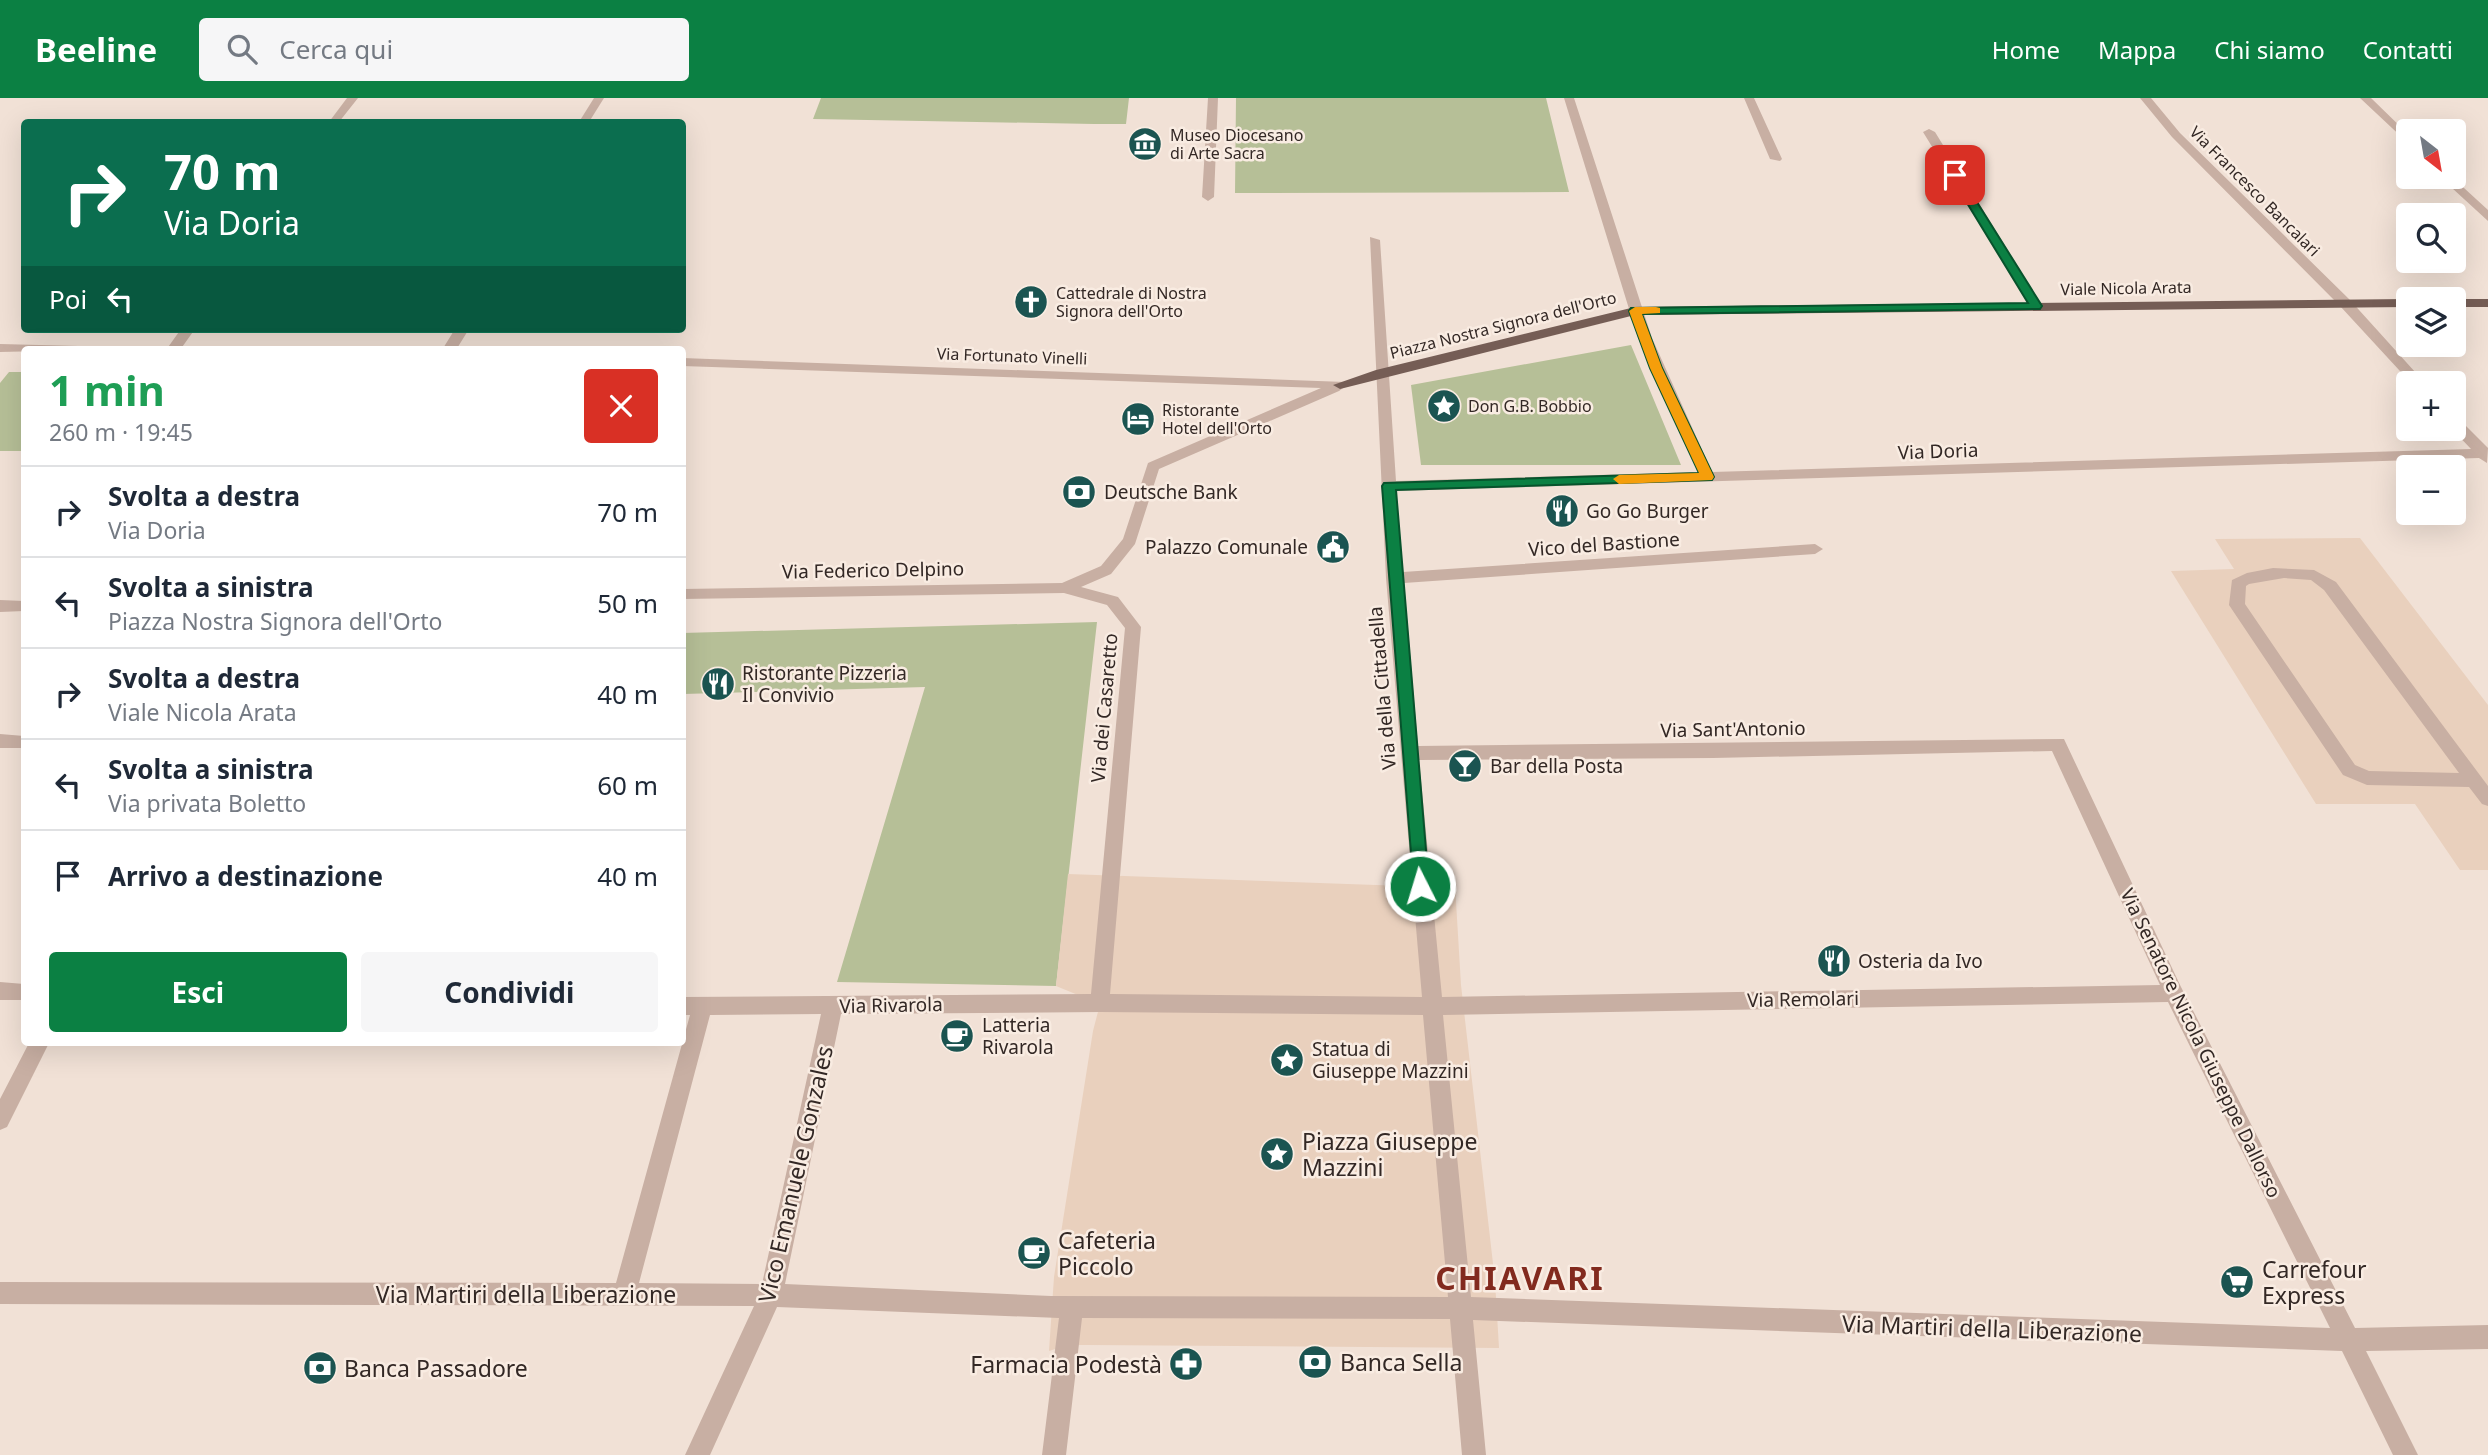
<!DOCTYPE html>
<html lang="it">
<head>
<meta charset="utf-8">
<style>
  body { margin:0; font-family:"Noto Sans",sans-serif; background:#f6f6f7; color:#1f2937; height:100vh; display:flex; flex-direction:column; font-size:26px; white-space:nowrap }
  * { box-sizing:border-box; margin:0 }
  p { font-size:23px; color:#747a83 }
  .icon { flex:none; width:38px; height:38px; fill:none; stroke:currentColor; stroke-width:2; stroke-linecap:round; stroke-linejoin:round }
  .map { position:relative; flex:1; overflow:hidden }
  .sheet { position:absolute; left:21px; top:248px; width:665px; height:700px; display:flex; flex-direction:column; background:#fff; border-radius:7px; box-shadow:0 7px 28px #0002 }
  .sheet>* { flex:none }
  .top-card { position:absolute; left:21px; top:21px; width:665px; height:214px; border-radius:7px; box-shadow:0 7px 28px #0002; background:#0b6e4f; color:#fff; overflow:hidden }
  .needle { width:46px; rotate:149deg }
  .buttons { position:absolute; left:2396px; top:21px; display:grid; gap:14px }
  .buttons a { display:grid; place-items:center; width:70px; height:70px; border-radius:7px; background:#fff; box-shadow:0 7px 28px #0002; font-size:35px }
  .pin { position:absolute; display:grid; place-items:center; width:60px; height:60px; color:#fff; margin:-30px; border-radius:14px; box-shadow:0 4px 10px #0006 }
  .me { position:absolute; width:77px; margin:-38px; rotate:355deg; stroke-linejoin:round; filter:drop-shadow(0 0 5px #0008) }
  .turn { display:flex; align-items:center; gap:24px; height:147px; padding:0 28px; font-size:32px }
  .turn .icon { width:91px; height:91px; stroke-width:2.5 }
  .turn b { display:block; font-size:49px; line-height:60px }
  .then { display:flex; align-items:center; height:66px; padding:0 28px; background:#0003; gap:14px; font-size:26px }
  .round { display:grid; place-items:center; flex:none; width:74px; height:74px; border-radius:7px; background:#f6f6f7 }
  .overview { display:flex; align-items:center; justify-content:space-between; height:119px; padding:0 28px }
  h1 { font-size:42px; font-weight:700; line-height:52px; color:#1e9e55 }
  .primary-button { display:flex; gap:14px; margin-top:auto; padding:14px 28px }
  .primary-button a { flex:1; height:80px; border-radius:7px; background:#0b8043; color:#fff; font-size:28px; font-weight:700; line-height:80px; text-align:center }
  .primary-button a+a { background:#f6f6f7; color:#1f2937 }
  ul { padding:0; list-style:none }
  li { display:flex; align-items:center; gap:21px; height:91px; padding:0 28px; border-top:2px solid #e0e1e3 }
  li div { flex:1 }
  li b { display:block; font-size:26px }
  li em { font-style:normal }
  header { display:flex; align-items:center; gap:42px; box-sizing:border-box; height:98px; padding:0 35px; background:#0b8043; color:#fff }
  header strong { font-size:33px }
  nav { display:flex; gap:38px; margin-inline-start:auto; font-size:24px }
  .search { width:490px; height:63px; background:#f6f6f7; display:flex; align-items:center; gap:18px; box-sizing:border-box; padding:0 24px; border-radius:7px; color:#747a83; font-size:26px }
  .map>svg:first-child { display:block }
  .green { fill:#b6bf97 }
  .plaza { fill:#e9d0bd }
  .lines { fill:none; stroke-linecap:round; stroke-linejoin:round }
  .minor { fill:#c8afa3; fill-rule:evenodd }
  .major { fill:#755d55; fill-rule:evenodd }
  .route { fill:#0b8043; stroke:#07532c; stroke-width:2 }
  .slow { fill:#f59e0b }
  .labels { text-anchor:middle; dominant-baseline:central; stroke-width:5; stroke-linejoin:round; paint-order:stroke }
  .far-poi-label { font-size:16px; fill:#332825; stroke:#f9ece2; text-anchor:start }
  .far-street-label { font-size:16px; fill:#332825; stroke:#f9ece2 }
  .street-label { font-size:19px; fill:#332825; stroke:#f9ece2 }
  .poi-label { font-size:19px; fill:#332825; stroke:#f9ece2; text-anchor:start }
  .near-poi-label { font-size:23px; fill:#332825; stroke:#f9ece2; text-anchor:start }
  .near-street-label { font-size:23px; fill:#332825; stroke:#f9ece2 }
  .near-district-label { font-size:32px; font-weight:bold; letter-spacing:2px; fill:#822a1e; stroke:#f9ece2 }
</style>
</head>
<body>
<header>
<strong>Beeline</strong>
<div class="search"><svg class="icon" aria-label="search" viewBox="0 0 24 24"><circle cx="10" cy="10" r="6"/><path d="M15 15l6 6"/></svg>Cerca qui</div>
<nav><a>Home</a><a>Mappa</a><a>Chi siamo</a><a>Contatti</a></nav>
</header>
<div class="map">
<svg width="2488" height="1357" viewBox="0 0 2488 1357">
  <rect width="100%" height="100%" fill="#f1e1d6"/>
  <!-- green -->
  <path class="green" d="M821,0H1129L1126,26H1094L813,21Z
    M1236,0H1546L1569,94L1235,95Z
    M1631,247L1681,367H1421L1411,287Z
    M9,274H24V353H0V285Z
    M1097,524L1056,888L837,884L925,589L683,596L682,535Z"/>
  <!-- plaza -->
  <path class="plaza" d="M2360,440L2488,607V772H2460L2415,706H2316L2171,473L2234,471L2215,441Z
    M1068,776L1404,788L1455,787L1461,887L1495,1183L1499,1250L1088,1247H1068L1049,1253L1054,1179L1093,933L1100,906L1056,888Z"/>
  <g class="lines">
    <!-- minor -->
    <path class="minor" d="M347,0H358L339,24H329Z
      M594,0H604L589,24H579Z
      M1208,0H1218L1214,99L1208,103L1202,99Z
      M1564,0H1574L1652,240L1712,374L2471,351L2452,331L2454,320L2459,321L2488,350L2487,365L2479,360L1396,393L1403,474L1815,446L1823,451L1815,456L1404,485L1418,648L2064,641L2181,889L2355,1230L2488,1227V1251L2366,1253L2418,1357H2393L2342,1253L1473,1222L1486,1357H1462L1450,1221L1082,1220L1066,1357H1042L1059,1220L777,1209L710,1357H685L754,1208L0,1206V1184L616,1185L690,917H682V899L1091,896L1125,530L1107,507L1064,495L682,501V491L1062,485L1101,468L1123,441L1148,365L1321,290L682,268V260L1345,284L1347,287L1339,293L1159,371L1135,446L1111,476L1081,489L1118,499L1141,529L1110,896L1422,899L1386,480L1370,139L1380,142L1396,383L1698,374L1638,240ZM2052,653L2160,887L1442,899L1419,662L1713,660ZM2168,904L2330,1230L1471,1199L1443,917ZM1100,914L1423,917L1448,1199L1051,1198L785,1186L841,916ZM821,916L762,1186L639,1185L710,917Z
      M1744,0H1754L1782,61L1780,63L1770,61Z
      M2140,0H2151L2180,35L2350,202L2425,285H2411L2340,208L2172,39Z
      M2360,0H2371L2408,36V45Z
      M1929,31L1935,34L2042,208L2041,211H2031L2030,208L1923,34Z
      M2440,79H2452L2488,112V123Z
      M181,231H195L180,252H166Z
      M455,231H469L456,252H442Z
      M0,246L78,248L85,252L0,254Z
      M2273,470L2314,472L2336,484L2488,688V708L2482,706L2469,689L2367,687L2343,677L2229,507L2232,482L2247,475ZM2284,480L2311,482L2324,492L2459,675L2369,673L2355,667L2245,506L2246,488L2249,486Z
      M0,502L24,503V513L0,514Z
      M0,636L24,638V650H0Z
      M0,884L24,886V902H0Z
      M29,945H49L7,1029L0,1032V1001Z"/>
    <!-- major -->
    <path class="major" d="M2408,201V209L1635,217L1340,291L1333,287L1376,272L1635,209Z
      M2454,201H2488V209H2454Z"/>
  </g>
  <!-- route -->
  <path class="route" d="M1955,74L1960,77L2042,208L2040,211L1642,216L1662,270L1714,379L1712,382L1396,392L1429,788L1426,793H1414L1382,388L1384,385L1699,375L1650,270L1629,213L1631,210L2028,205L1950,77Z"/>
  <!-- slow -->
  <path class="slow" d="M1656,209L1660,210V215L1642,216L1662,270L1714,379L1712,382L1619,386L1613,381L1619,377L1699,375L1650,270L1629,213L1635,209Z"/>
  <!-- icons -->
  <defs>
    <g id="museum-disc" transform="scale(1.75)"><circle r="9.5" fill="#1b5451" stroke="#f9ece2"/><path d="M0-6L6-3V-2H-6V-3ZM-5-1h2V3h-2ZM-1-1h2V3h-2ZM3-1h2V3H3ZM-6 4H6V6H-6Z" fill="#fff"/></g>
    <g id="church-disc" transform="scale(1.75)"><circle r="9.5" fill="#1b5451" stroke="#f9ece2"/><path d="M-1.2-6h2.4v3.5h3.3v2.4h-3.3V6h-2.4V-.1h-3.3v-2.4h3.3Z" fill="#fff"/></g>
    <g id="sight-disc" transform="scale(1.75)"><circle r="9.5" fill="#1b5451" stroke="#f9ece2"/><path d="M0-6L1.8-2.2L6-1.7L2.9 1.2L3.7 5.4L0 3.3L-3.7 5.4L-2.9 1.2L-6-1.7L-1.8-2.2Z" fill="#fff"/></g>
    <g id="hotel-disc" transform="scale(1.75)"><circle r="9.5" fill="#1b5451" stroke="#f9ece2"/><path d="M-6-4.5h1.5V1H6V5H4.5V3h-9V5H-6ZM-4 0a1.8 1.8 0 1 1 3.6 0ZM.5 0V-2.5h3Q6-2.5 6 0Z" fill="#fff"/></g>
    <g id="bank-disc" transform="scale(1.75)"><circle r="9.5" fill="#1b5451" stroke="#f9ece2"/><path d="M-6-4H6V4H-6ZM0-2.3a2.3 2.3 0 1 0 0 4.6a2.3 2.3 0 1 0 0-4.6Z" fill="#fff"/></g>
    <g id="restaurant-disc" transform="scale(1.75)"><circle r="9.5" fill="#1b5451" stroke="#f9ece2"/><path d="M-5-6h1v4h1v-4h1v4h1v-4h1v5L-1.5 .5V6h-2V.5L-5-1ZM5-6V6H3V1.5H1.5Q1.5-4 5-6Z" fill="#fff"/></g>
    <g id="civic-disc" transform="scale(1.75)"><circle r="9.5" fill="#1b5451" stroke="#f9ece2"/><path d="M-.6-6.5H3V-4.5H.6V-3L4-1V1h2V6H-6V1h2V-1L-.6-3ZM-1.2 2.5V6h2.4V2.5Z" fill="#fff"/></g>
    <g id="bar-disc" transform="scale(1.75)"><circle r="9.5" fill="#1b5451" stroke="#f9ece2"/><path d="M-6-5H6L.8 .8V4.5H3.5V6h-7V4.5H-.8V.8Z" fill="#fff"/></g>
    <g id="cafe-disc" transform="scale(1.75)"><circle r="9.5" fill="#1b5451" stroke="#f9ece2"/><path d="M-5.5-4.5H6V0H3Q3 3.5 0 3.5H-2.5Q-5.5 3.5-5.5 0ZM3-3.2v2h1.7v-2ZM-6 4.5H4V6H-6Z" fill="#fff"/></g>
    <g id="supermarket-disc" transform="scale(1.75)"><circle r="9.5" fill="#1b5451" stroke="#f9ece2"/><path d="M-6-5.5h2.5l.6 2H6L4.5 2H-2.5L-4.4-4H-6ZM-1.5 3.2a1.3 1.3 0 1 0 .1 0ZM3 3.2a1.3 1.3 0 1 0 .1 0Z" fill="#fff"/></g>
    <g id="pharmacy-disc" transform="scale(1.75)"><circle r="9.5" fill="#1b5451" stroke="#f9ece2"/><path d="M-2-6h4v4h4v4h-4v4h-4v-4h-4v-4h4Z" fill="#fff"/></g>
  </defs>
  <g fill-rule="evenodd">
    <use href="#museum-disc" x="1145" y="46"/>
    <use href="#church-disc" x="1031" y="204"/>
    <use href="#sight-disc" x="1444" y="308"/>
    <use href="#hotel-disc" x="1138" y="321"/>
    <use href="#bank-disc" x="1079" y="394"/>
    <use href="#restaurant-disc" x="1562" y="413"/>
    <use href="#civic-disc" x="1333" y="449"/>
    <use href="#restaurant-disc" x="718" y="586"/>
    <use href="#bar-disc" x="1465" y="668"/>
    <use href="#restaurant-disc" x="1834" y="863"/>
    <use href="#cafe-disc" x="957" y="938"/>
    <use href="#sight-disc" x="1287" y="962"/>
    <use href="#sight-disc" x="1277" y="1056"/>
    <use href="#cafe-disc" x="1034" y="1155"/>
    <use href="#supermarket-disc" x="2237" y="1184"/>
    <use href="#bank-disc" x="1315" y="1264"/>
    <use href="#pharmacy-disc" x="1186" y="1266"/>
    <use href="#bank-disc" x="320" y="1270"/>
  </g>
  <g class="labels">
    <!-- far-poi labels -->
    <g class="far-poi-label">
      <text x="1170" y="37">Museo Diocesano<tspan x="1170" dy="18">di Arte Sacra</tspan></text>
      <text x="1056" y="195">Cattedrale di Nostra<tspan x="1056" dy="18">Signora dell'Orto</tspan></text>
      <text x="1468" y="308">Don G.B. Bobbio</text>
      <text x="1162" y="312">Ristorante<tspan x="1162" dy="18">Hotel dell'Orto</tspan></text>
    </g>
    <!-- far-street labels -->
    <g class="far-street-label">
      <text transform="translate(2255 93) rotate(45)">Via Francesco Bancalari</text>
      <text transform="translate(2126 190) rotate(-1)">Viale Nicola Arata</text>
      <text transform="translate(1503 227) rotate(-14)">Piazza Nostra Signora dell'Orto</text>
      <text transform="translate(1012 258) rotate(2)">Via Fortunato Vinelli</text>
    </g>
    <!-- street labels -->
    <g class="street-label">
      <text transform="translate(1938 353) rotate(-2)">Via Doria</text>
      <text transform="translate(1604 446) rotate(-4)">Vico del Bastione</text>
      <text transform="translate(873 472) rotate(-1)">Via Federico Delpino</text>
      <text transform="translate(1382 590) rotate(-95)">Via della Cittadella</text>
      <text transform="translate(1104 610) rotate(-85)">Via dei Casaretto</text>
      <text transform="translate(1733 631) rotate(-1)">Via Sant'Antonio</text>
      <text transform="translate(1803 901) rotate(-1)">Via Remolari</text>
      <text transform="translate(891 907) rotate(-1)">Via Rivarola</text>
      <text transform="translate(2201 945) rotate(64)">Via Senatore Nicola Giuseppe Dallorso</text>
    </g>
    <!-- poi labels -->
    <g class="poi-label">
      <text x="1104" y="394">Deutsche Bank</text>
      <text x="1586" y="413">Go Go Burger</text>
      <text x="1308" y="449" text-anchor="end">Palazzo Comunale</text>
      <text x="742" y="575">Ristorante Pizzeria<tspan x="742" dy="22">Il Convivio</tspan></text>
      <text x="1490" y="668">Bar della Posta</text>
      <text x="1858" y="863">Osteria da Ivo</text>
      <text x="982" y="927">Latteria<tspan x="982" dy="22">Rivarola</tspan></text>
      <text x="1312" y="951">Statua di<tspan x="1312" dy="22">Giuseppe Mazzini</tspan></text>
    </g>
    <!-- near-poi labels -->
    <g class="near-poi-label">
      <text x="1302" y="1043">Piazza Giuseppe<tspan x="1302" dy="26">Mazzini</tspan></text>
      <text x="1058" y="1142">Cafeteria<tspan x="1058" dy="26">Piccolo</tspan></text>
      <text x="2262" y="1171">Carrefour<tspan x="2262" dy="26">Express</tspan></text>
      <text x="1340" y="1264">Banca Sella</text>
      <text x="1162" y="1266" text-anchor="end">Farmacia Podestà</text>
      <text x="344" y="1270">Banca Passadore</text>
    </g>
    <!-- near-street labels -->
    <g class="near-street-label">
      <text transform="translate(795 1076) rotate(-77)">Vico Emanuele Gonzales</text>
      <text x="526" y="1196">Via Martiri della Liberazione</text>
      <text transform="translate(1992 1230) rotate(2)">Via Martiri della Liberazione</text>
    </g>
    <!-- near-district labels -->
    <g class="near-district-label">
      <text x="1520" y="1179">CHIAVARI</text>
    </g>
  </g>
</svg>
<div class="buttons">
<a><svg class="needle" viewBox="-14 -14 28 28"><path d="M0-13l5 13h-10z" fill="#e53935"/><path d="M0 13l5-13h-10z" fill="#747a83"/></svg></a>
<a><svg class="icon" aria-label="search" viewBox="0 0 24 24"><circle cx="10" cy="10" r="6"/><path d="M15 15l6 6"/></svg></a>
<a><svg class="icon" aria-label="layers" viewBox="0 0 24 24"><path d="M12 4l9 5-9 5-9-5zM3 14l9 5 9-5"/></svg></a>
<a>+</a>
<a>−</a>
</div>
<div class="pin" style="left:1955px;top:77px;background:#d93025"><svg class="icon" aria-label="arrive" viewBox="0 0 24 24"><path d="M6 21V4h12l-3 4 3 4H6"/></svg></div>
<svg class="me" style="left:1420px;top:788px" viewBox="-20 -20 40 40"><circle r="17" fill="#0b8043" stroke="#fff" stroke-width="3"/><path d="M0-11L8 9 0 5-8 9z" fill="#fff"/></svg>
<div class="top-card">
<div class="turn"><svg class="icon" aria-label="right" viewBox="0 0 24 24"><path d="M7 20v-9h11M14 6l5 5-5 5"/></svg><div><b>70 m</b>Via Doria</div></div>
<div class="then">Poi<svg class="icon" aria-label="left" viewBox="0 0 24 24"><path d="M17 20v-9H6M10 6l-5 5 5 5"/></svg></div>
</div>
<section class="sheet">
<div class="overview"><div><h1>1 min</h1><p>260 m · 19:45</p></div><a class="round" style="background:#d93025;color:#fff"><svg class="icon" aria-label="close" viewBox="0 0 24 24"><path d="M6 6l12 12M18 6L6 18"/></svg></a></div>
<ul>
<li><svg class="icon" aria-label="right" viewBox="0 0 24 24"><path d="M7 20v-9h11M14 6l5 5-5 5"/></svg><div><b>Svolta a destra</b><p>Via Doria</p></div><em>70 m</em></li>
<li><svg class="icon" aria-label="left" viewBox="0 0 24 24"><path d="M17 20v-9H6M10 6l-5 5 5 5"/></svg><div><b>Svolta a sinistra</b><p>Piazza Nostra Signora dell'Orto</p></div><em>50 m</em></li>
<li><svg class="icon" aria-label="right" viewBox="0 0 24 24"><path d="M7 20v-9h11M14 6l5 5-5 5"/></svg><div><b>Svolta a destra</b><p>Viale Nicola Arata</p></div><em>40 m</em></li>
<li><svg class="icon" aria-label="left" viewBox="0 0 24 24"><path d="M17 20v-9H6M10 6l-5 5 5 5"/></svg><div><b>Svolta a sinistra</b><p>Via privata Boletto</p></div><em>60 m</em></li>
<li><svg class="icon" aria-label="arrive" viewBox="0 0 24 24"><path d="M6 21V4h12l-3 4 3 4H6"/></svg><div><b>Arrivo a destinazione</b></div><em>40 m</em></li>
</ul>
<div class="primary-button"><a>Esci</a><a>Condividi</a></div>
</section>
</div>
</body>
</html>
